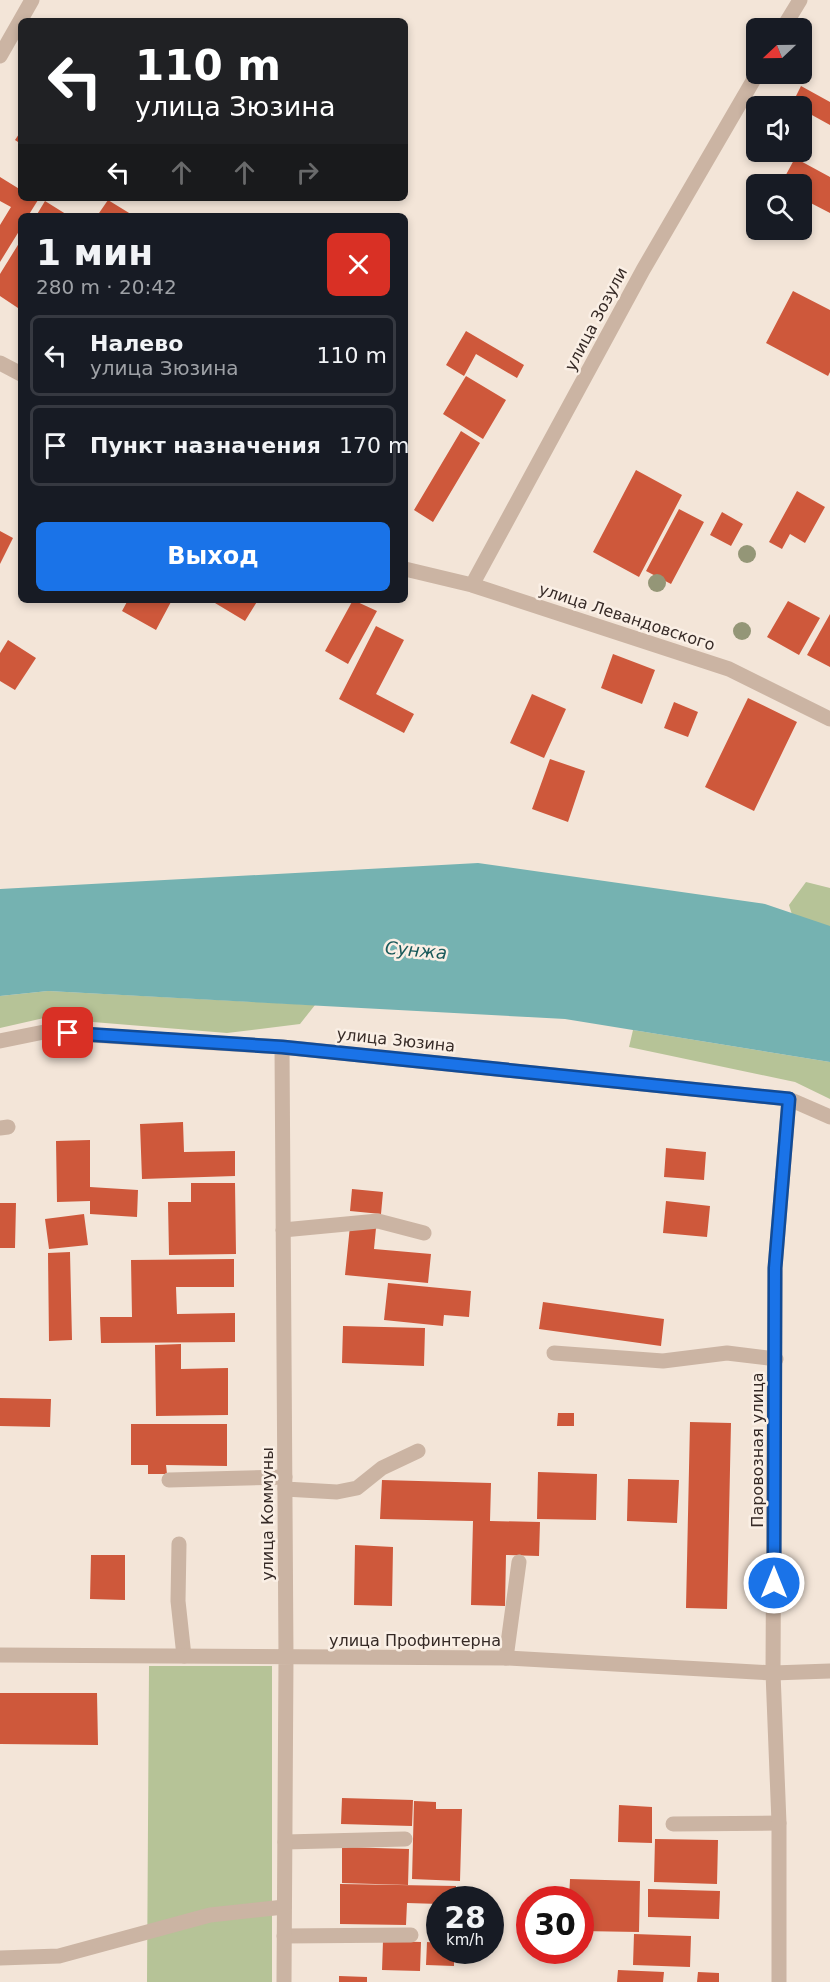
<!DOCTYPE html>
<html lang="ru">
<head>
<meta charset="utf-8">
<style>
  body { margin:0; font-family:"DejaVu Sans",sans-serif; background:#242831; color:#f1f3f6; height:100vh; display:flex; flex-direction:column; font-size:22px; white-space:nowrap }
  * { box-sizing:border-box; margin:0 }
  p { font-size:20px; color:#9ea1a6 }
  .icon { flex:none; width:33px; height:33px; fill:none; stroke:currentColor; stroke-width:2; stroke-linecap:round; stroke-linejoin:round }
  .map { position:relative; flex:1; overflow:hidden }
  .drawer { position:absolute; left:18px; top:213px; width:390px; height:390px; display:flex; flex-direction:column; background:#171b24; border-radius:9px; box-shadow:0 3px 9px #0003 }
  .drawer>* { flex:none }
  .top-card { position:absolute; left:18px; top:18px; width:390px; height:183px; border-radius:9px; box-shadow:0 3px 9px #0003; background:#202124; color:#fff; overflow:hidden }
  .needle { width:39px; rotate:248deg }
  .buttons { position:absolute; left:746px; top:18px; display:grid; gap:12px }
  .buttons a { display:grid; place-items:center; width:66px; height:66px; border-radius:9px; background:#171b24; box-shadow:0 3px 9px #0003; font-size:30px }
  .speed { position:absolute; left:426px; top:1886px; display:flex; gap:12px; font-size:30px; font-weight:700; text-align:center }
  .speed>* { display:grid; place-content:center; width:78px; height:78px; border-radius:50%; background:#171b24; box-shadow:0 3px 9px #0003; line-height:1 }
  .speed small { font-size:15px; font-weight:400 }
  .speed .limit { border:9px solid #d22; background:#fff; color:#111 }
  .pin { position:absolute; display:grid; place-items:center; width:51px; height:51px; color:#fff; margin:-26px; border-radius:12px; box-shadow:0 3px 9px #0006 }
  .me { position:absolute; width:66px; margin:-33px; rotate:0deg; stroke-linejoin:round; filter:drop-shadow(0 0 4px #0008) }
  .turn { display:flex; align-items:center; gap:21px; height:126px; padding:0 18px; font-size:27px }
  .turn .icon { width:78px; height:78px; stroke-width:2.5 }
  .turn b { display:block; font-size:42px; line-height:51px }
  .lanes { display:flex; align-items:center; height:57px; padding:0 18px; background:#0003; justify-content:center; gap:30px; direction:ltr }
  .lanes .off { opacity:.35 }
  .round { display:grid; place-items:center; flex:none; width:63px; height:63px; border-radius:9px; background:#242831 }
  .headline { display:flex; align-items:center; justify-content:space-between; height:102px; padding:0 18px }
  h1 { font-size:36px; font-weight:700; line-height:45px }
  .action { display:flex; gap:12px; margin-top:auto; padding:12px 18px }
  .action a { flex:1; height:69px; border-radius:9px; background:#1a73e8; color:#fff; font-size:24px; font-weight:700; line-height:69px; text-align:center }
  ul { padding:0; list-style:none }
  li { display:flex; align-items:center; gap:18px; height:81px; margin:0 12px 9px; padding:0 6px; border:3px solid #363941; border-radius:9px }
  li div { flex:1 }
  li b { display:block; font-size:22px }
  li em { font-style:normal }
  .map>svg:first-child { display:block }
  .green { fill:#b6c397 }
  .water { fill:#75b2b1 }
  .building { fill:#ce583b }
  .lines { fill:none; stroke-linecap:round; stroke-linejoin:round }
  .lane { stroke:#cbb4a3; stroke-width:15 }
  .street { stroke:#cbb4a3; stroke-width:15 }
  .tree { fill:#949677 }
  .route-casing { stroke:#114b97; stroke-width:15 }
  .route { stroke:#1a73e8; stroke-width:10 }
  .labels { text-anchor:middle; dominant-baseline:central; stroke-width:5; stroke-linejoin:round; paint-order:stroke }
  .street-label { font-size:16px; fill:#362a26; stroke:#faefe5 }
  .water-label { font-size:18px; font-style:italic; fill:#19595a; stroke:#faefe5 }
</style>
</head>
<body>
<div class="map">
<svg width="830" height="1982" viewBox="0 0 830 1982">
  <rect width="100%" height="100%" fill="#f3e5d8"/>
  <!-- green -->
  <path class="green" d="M806,882L830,888V932L794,921L789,905Z
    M48,991L315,1005L300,1024L227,1033L44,1018L0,1028V996Z
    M633,1030L830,1062V1099L795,1082L629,1047Z
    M149,1666H272V1982H147Z"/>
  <!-- water -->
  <path class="water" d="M478,863L765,904L830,926V1062L565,1019L48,991L0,996V889Z"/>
  <!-- building -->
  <path class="building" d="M801,86L830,102V125L801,109V106L792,104Z
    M21,131V144L15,140Z
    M795,158L830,177V213L801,198V184H781Z
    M0,177L21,190V198H34L38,200L28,216H21V228L0,262V225L11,207L0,201Z
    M108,200L134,216H97Z
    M45,201L69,216H36Z
    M21,240V310L0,296V274Z
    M793,291L830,310V372L828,376L766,343Z
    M466,331L524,365L517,378L476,354L464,376L446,365Z
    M466,376L506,400L483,439L443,414Z
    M461,431L480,443L433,522L414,510Z
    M636,470L682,495L639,577L593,552Z
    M797,491L825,507L805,543L790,534L782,549L769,542Z
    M679,509L704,522L671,584L646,571Z
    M722,512L743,524L731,546L710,535Z
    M0,531L13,538L0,564Z
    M128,600H172L156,630L122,611Z
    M217,600H258L245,621L215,603Z
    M353,600L377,611L348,664L325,651Z
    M788,601L820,618L799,655L767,637Z
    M830,614V667L807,655Z
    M376,626L404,640L376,694L414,714L404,733L339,699Z
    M8,640L36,658L15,690L0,681V653Z
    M613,654L655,670L642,704L601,688Z
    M532,694L566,709L544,758L510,743Z
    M748,698L797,722L754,811L705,787Z
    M674,702L698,712L688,737L664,728Z
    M550,759L585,771L568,822L532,809Z
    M183,1122L184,1152L235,1151V1176L142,1179L140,1124Z
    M90,1140V1187L138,1190L137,1217L90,1214V1201L57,1202L56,1141Z
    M666,1148L706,1152L704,1180L664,1177Z
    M191,1183H235L236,1254L169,1255L168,1202H191Z
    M352,1189L383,1192L381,1214L350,1211Z
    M666,1201L710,1206L707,1237L663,1233Z
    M0,1203H16L15,1248H0Z
    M84,1214L88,1245L49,1249L45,1219Z
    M350,1226L376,1228L374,1249L431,1254L428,1283L345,1275Z
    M70,1252L72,1340L49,1341L48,1253Z
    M234,1259V1287H176L177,1314L235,1313V1342L101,1343L100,1317H132L131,1260Z
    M388,1283L471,1291L469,1317L444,1315L443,1326L384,1320Z
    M543,1302L664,1319L661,1346L539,1329Z
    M343,1326L425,1328L424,1366L342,1363Z
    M181,1344V1369L228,1368V1415L156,1416L155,1345Z
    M0,1398L51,1399L50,1427L0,1426Z
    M558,1413H574V1426H557Z
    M690,1422L731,1423L727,1609L686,1608Z
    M131,1424H227V1466L166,1465L167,1474H148V1465H131Z
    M538,1472L597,1474L596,1520L537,1519Z
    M628,1479L679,1480L677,1523L627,1521Z
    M382,1480L491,1483L490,1521L540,1522L539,1556L506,1555L505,1606L471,1605L473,1521L380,1519Z
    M355,1545L393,1547L392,1606L354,1605Z
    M91,1555H125V1600L90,1599Z
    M0,1693H97L98,1745L0,1744Z
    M342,1798L413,1800L412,1826L341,1824Z
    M414,1801L436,1802V1809H462L460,1881L412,1879Z
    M619,1805L652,1807V1843L618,1842Z
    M655,1839L718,1840L717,1884L654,1882Z
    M342,1847L409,1849L408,1885L342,1883Z
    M570,1879L640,1881L639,1932L580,1931V1899H569Z
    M340,1884L456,1886V1899H440V1904L407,1903L406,1925L340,1924Z
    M648,1889L720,1891L719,1919L648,1917Z
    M634,1934L691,1936L690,1967L633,1965Z
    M383,1941L421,1942L420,1971L382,1970Z
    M427,1942L440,1943V1950H454V1966L426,1965Z
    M618,1970L664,1972L663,1982H617Z
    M698,1972L719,1973V1982H697Z
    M339,1976L367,1977V1982H339Z"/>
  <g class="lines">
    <!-- lane -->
    <path class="lane" d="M789,1099L830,1117
      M0,1128L8,1127
      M283,1230L378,1221L424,1233
      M554,1353L663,1361L727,1353L776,1359
      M169,1480L285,1477
      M285,1489L337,1492L357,1488L382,1468L418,1451
      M179,1544L178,1601L184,1656
      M506,1658L519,1562
      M673,1824L779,1823
      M285,1842L405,1839
      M284,1936L411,1935
      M0,1958L59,1956L210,1915L284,1907"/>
    <!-- street -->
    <path class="street" d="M783,28L800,0
      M0,56L32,0
      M0,363L21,374
      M405,569L472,585L729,669L830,719
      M472,585L643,270L757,74
      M0,1041L44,1032L282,1047L789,1099L775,1268L773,1673L779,1823V1982
      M282,1047L286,1657L284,1982
      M0,1655L506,1658L773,1673L830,1671"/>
  </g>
  <!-- trees -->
  <g class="tree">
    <circle cx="747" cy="554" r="9"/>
    <circle cx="657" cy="583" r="9"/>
    <circle cx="742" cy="631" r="9"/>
  </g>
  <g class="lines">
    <!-- route casing -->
    <g class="route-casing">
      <path id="route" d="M68,1033L282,1047L789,1099L775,1268L774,1583"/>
    </g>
    <!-- route -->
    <use href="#route" class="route"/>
  </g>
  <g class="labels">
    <!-- street labels -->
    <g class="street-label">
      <text transform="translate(596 319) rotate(-62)">улица Зозули</text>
      <text transform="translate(627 617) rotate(18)">улица Левандовского</text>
      <text transform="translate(396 1040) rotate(6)">улица Зюзина</text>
      <text transform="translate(757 1450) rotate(-90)">Паровозная улица</text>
      <text transform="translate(267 1514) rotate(-90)">улица Коммуны</text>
      <text x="415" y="1640">улица Профинтерна</text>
    </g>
    <!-- water labels -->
    <g class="water-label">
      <text transform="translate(416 950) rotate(5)">Сунжа</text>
    </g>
  </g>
</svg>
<div class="buttons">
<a><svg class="needle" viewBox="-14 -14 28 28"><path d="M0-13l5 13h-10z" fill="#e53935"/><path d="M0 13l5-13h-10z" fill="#9ea1a6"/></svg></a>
<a><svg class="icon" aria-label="sound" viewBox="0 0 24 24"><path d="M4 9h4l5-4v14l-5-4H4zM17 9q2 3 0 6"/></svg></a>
<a><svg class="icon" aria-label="search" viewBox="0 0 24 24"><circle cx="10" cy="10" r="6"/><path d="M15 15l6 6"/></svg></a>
</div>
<div class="speed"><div>28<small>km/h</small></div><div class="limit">30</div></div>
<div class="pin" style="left:68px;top:1033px;background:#d93025"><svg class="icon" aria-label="arrive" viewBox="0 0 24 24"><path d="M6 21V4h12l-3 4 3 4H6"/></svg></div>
<svg class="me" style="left:774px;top:1583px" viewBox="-20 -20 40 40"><circle r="17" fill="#1a73e8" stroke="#fff" stroke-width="3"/><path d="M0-11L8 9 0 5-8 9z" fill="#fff"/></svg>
<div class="top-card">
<div class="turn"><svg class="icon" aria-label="left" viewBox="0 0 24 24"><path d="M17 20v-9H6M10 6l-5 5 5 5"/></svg><div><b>110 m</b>улица Зюзина</div></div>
<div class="lanes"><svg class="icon" aria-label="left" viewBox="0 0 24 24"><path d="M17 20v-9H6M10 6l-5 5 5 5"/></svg><svg class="icon off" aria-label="ahead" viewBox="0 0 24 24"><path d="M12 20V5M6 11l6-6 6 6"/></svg><svg class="icon off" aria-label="ahead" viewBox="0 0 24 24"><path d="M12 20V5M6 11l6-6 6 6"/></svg><svg class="icon off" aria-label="right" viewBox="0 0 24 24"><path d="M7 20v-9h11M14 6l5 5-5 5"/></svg></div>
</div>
<section class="drawer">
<div class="headline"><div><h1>1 мин</h1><p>280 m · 20:42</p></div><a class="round" style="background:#d93025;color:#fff"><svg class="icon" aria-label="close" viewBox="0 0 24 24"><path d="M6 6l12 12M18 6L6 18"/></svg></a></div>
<ul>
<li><svg class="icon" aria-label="left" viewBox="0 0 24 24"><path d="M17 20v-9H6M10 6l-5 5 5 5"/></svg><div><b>Налево</b><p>улица Зюзина</p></div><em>110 m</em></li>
<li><svg class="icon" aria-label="arrive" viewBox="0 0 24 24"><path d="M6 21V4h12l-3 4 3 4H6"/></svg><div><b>Пункт назначения</b></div><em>170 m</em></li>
</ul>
<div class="action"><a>Выход</a></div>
</section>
</div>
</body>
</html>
